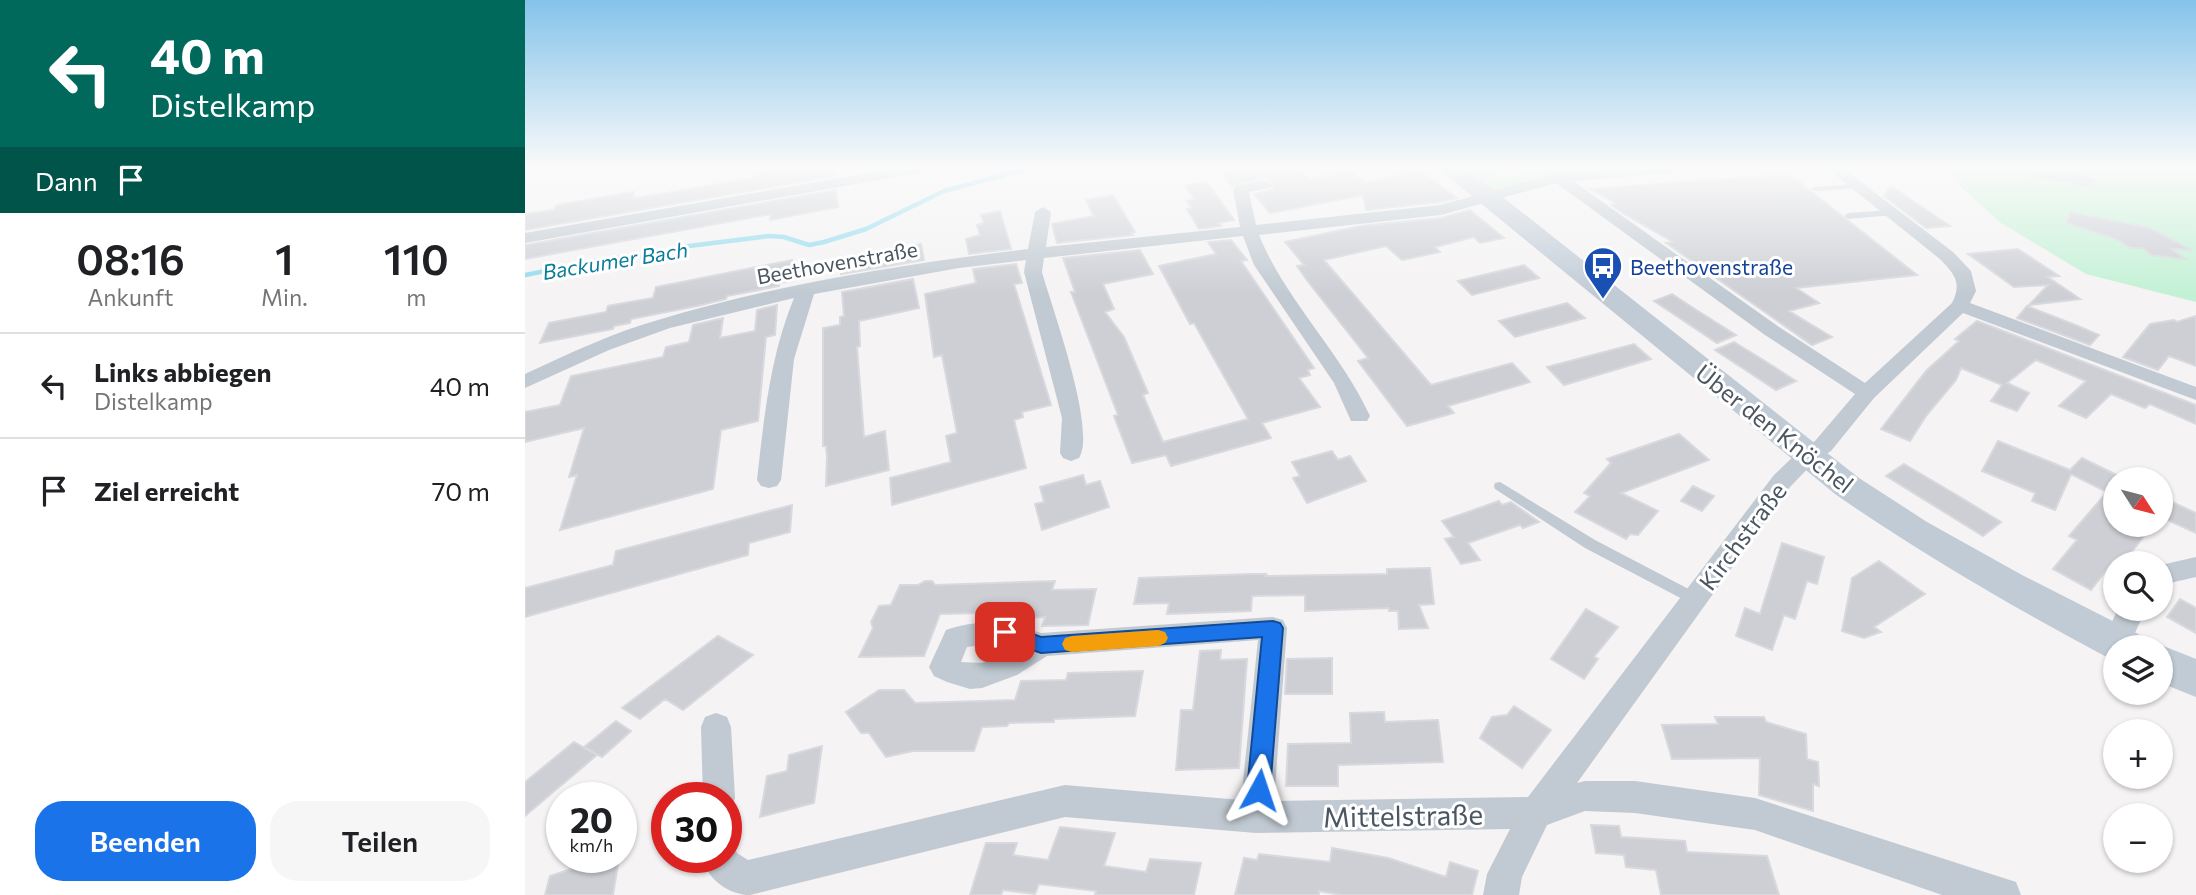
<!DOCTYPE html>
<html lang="de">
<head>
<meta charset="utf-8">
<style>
  body { margin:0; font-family:Commissioner,sans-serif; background:#f6f6f6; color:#202124; height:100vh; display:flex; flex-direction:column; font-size:26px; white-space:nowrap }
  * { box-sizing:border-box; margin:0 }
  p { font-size:23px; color:#757577 }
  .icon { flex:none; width:38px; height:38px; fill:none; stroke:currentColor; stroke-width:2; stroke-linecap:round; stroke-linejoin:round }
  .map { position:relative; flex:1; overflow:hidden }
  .drawer { display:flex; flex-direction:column; background:#fff; width:525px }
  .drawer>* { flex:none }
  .guide { background:#00695c; color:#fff; overflow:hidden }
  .needle { width:46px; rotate:126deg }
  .tools { position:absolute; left:1578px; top:467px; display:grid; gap:14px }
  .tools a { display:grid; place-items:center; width:70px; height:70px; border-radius:50%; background:#fff; box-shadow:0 2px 5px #0004; font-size:35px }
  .speed { position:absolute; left:21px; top:782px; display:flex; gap:14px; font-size:35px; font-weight:700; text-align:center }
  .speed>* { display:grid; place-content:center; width:91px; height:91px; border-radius:50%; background:#fff; box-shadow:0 2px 5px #0004; line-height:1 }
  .speed small { font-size:18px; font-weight:400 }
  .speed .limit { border:10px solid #d22; background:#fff; color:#111 }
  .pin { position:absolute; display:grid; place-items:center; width:60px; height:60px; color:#fff; margin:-30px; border-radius:14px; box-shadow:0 4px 10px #0006 }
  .me { position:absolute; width:77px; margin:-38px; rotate:5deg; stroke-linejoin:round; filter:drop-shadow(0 0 5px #0008) }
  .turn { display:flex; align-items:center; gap:24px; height:147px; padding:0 35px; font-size:32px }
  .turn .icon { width:91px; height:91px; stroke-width:2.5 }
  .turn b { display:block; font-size:49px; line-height:60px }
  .then { display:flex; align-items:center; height:66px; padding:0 35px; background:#0003; gap:14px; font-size:26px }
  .eta { display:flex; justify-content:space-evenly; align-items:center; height:119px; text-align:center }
  .eta b { font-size:42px; font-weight:600; line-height:49px }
  .cta { display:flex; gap:14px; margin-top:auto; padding:14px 35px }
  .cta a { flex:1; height:80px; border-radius:28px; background:#1a73e8; color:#fff; font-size:28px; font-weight:600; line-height:80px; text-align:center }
  .cta a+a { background:#f6f6f6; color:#202124 }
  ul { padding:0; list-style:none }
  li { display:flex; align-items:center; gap:21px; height:105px; padding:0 35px; border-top:2px solid #e0e0e0 }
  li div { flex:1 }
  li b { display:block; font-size:26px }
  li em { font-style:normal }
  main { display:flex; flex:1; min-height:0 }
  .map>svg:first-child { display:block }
  .green { fill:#c3f1d5 }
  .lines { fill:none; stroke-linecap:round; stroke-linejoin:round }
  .stream { stroke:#90daee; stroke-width:4.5 }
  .building { fill:#cdcfd5; stroke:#d7d9de; stroke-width:2 }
  .lane { fill:#c1cad2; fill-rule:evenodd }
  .street { fill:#c1cad2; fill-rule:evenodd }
  .secondary { fill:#c1cbd6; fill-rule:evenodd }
  .route { fill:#1a73e8; stroke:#114b97; stroke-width:2 }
  .slow { fill:#f59e0b }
  .labels { text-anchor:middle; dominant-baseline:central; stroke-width:6; stroke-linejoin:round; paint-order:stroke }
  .far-water-label { font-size:21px; font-style:italic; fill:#0c7c9b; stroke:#fff }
  .far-street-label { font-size:21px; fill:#4a5661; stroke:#fff }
  .far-transit-label { font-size:21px; fill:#164399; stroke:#fff; text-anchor:start }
  .street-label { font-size:24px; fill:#4a5661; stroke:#fff }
  .near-street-label { font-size:28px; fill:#4a5661; stroke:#fff }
</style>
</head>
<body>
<main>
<section class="drawer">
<div class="guide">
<div class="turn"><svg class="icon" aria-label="left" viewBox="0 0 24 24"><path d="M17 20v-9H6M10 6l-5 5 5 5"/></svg><div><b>40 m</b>Distelkamp</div></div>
<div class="then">Dann<svg class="icon" aria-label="arrive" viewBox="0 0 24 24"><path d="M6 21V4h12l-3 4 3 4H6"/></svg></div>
</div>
<div class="eta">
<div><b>08:16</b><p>Ankunft</p></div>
<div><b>1</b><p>Min.</p></div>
<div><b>110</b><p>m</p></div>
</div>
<ul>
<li><svg class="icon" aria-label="left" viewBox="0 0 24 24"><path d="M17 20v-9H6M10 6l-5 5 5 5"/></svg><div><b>Links abbiegen</b><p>Distelkamp</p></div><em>40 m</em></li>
<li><svg class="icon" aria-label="arrive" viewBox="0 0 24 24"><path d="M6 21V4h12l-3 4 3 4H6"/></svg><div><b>Ziel erreicht</b></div><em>70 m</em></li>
</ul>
<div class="cta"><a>Beenden</a><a>Teilen</a></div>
</section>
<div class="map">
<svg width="1671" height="895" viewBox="0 0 1671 895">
  <rect width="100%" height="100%" fill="#f5f3f3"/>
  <!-- green -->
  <path class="green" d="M925,169H965L979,178L1028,169H1144L1033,178L962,196Z
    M1424,169H1671V302L1561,274L1476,223L1436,187Z"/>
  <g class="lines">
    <!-- stream -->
    <path class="stream" d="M0,275L80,259L129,255L164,246L244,236L259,237L284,245L299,242L341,229L419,191L501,169"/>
  </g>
  <!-- building -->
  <path class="building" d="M244,169H308L309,176L0,230V214L29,210L32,205L109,192L108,198L147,192L228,178V175L244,172Z
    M714,169H774L784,179L826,171L840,183L894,170L932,198L915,202L841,210L838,195L745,213L729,194L747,190L749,183L739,177L707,186L696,172Z
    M1264,174L1392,275L1271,288L1294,303L1264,311L1307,337L1287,345L1141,243L1148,242L1101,215L1086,205L1091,203L1065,189Z
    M682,182L709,220L693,223L696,226L674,229L662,209L667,208L662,201L670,199L660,186Z
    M1366,186L1425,226L1401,228L1359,196Z
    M311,190L313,207L245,220L246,214L0,259V245Z
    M588,195L610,232L606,233L608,235L532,243L527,224L569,216L561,200Z
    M945,210L979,238L955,243L949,237L910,247L915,252L877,260L861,246L799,260L906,385L987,363L1005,382L923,406L929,413L882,426L833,361L843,358L781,279L772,266L779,265L760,242L836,226L916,218Z
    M475,211L486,249L444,254L441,239L455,235L452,225L459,223L456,215Z
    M1545,212L1625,228L1667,250L1647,249L1660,259L1626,255L1618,248H1606L1591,239L1542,223Z
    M706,240L722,260L716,261L789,368L783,370L785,375L774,378L795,407L737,423L746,438L646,466L641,455L607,463L589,416L593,415L546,292H550L538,258L615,250L628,274L578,284L589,309L580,312L599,337L623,393L618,395L638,442L723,419L669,323L665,324L634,266L691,254L683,242Z
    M396,244L399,260L316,274L315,259L337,255V258Z
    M1493,249L1534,276L1523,277L1555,299L1504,305L1523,285L1489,287L1443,254Z
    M267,260V281L254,283V286L202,296L201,299L172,306L106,319L105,323L89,326L88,329L15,343L24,323L81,312L83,306L128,298L131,287Z
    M491,264L497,283L489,284L526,405L497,412L498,417L489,420L501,468L367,505L365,478L426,462L421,436L432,433L417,355L409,357L400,294L451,283L448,269Z
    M999,265L1014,278L947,295L933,281Z
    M388,279L394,308L334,321L335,346L332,347L339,437L360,431L364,470L301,486L302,457L301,446H298V328L315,325V317L319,316L317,292Z
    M1147,294L1173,311L1211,335L1192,343L1129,301Z
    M1042,303L1060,318L990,337L974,321Z
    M252,305L250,335L241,337L233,421L196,430L188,489L35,530L52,475L44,477L59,428L0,442V412L35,405L46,376L138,357L141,347L164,342L168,325L198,318L195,338L230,331L232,310Z
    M1502,306L1553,326L1574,335L1565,345L1492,318Z
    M1671,316V366L1644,356L1633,370L1598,357L1625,324L1649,320L1652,322Z
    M1452,321L1671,405V424L1625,404L1620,408L1586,394L1561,418L1534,406L1561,381L1511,360L1482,383L1504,393L1492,411L1466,401L1477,385L1436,368L1431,380L1401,416L1385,441L1356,429L1401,371L1434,341L1430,339Z
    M1209,342L1240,361L1271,381L1251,390L1190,350Z
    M1109,344L1126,359L1039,385L1022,367Z
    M1154,434L1184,460L1096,493L1133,511L1113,535L1105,534L1101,539L1050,512L1065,496L1059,493L1086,463L1082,459Z
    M1473,441L1545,470L1557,458L1602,480H1591V525H1610L1623,531L1598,563L1590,559L1566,590L1528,569L1552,540L1544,536L1582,492L1546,474L1530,510L1507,501L1510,493L1457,471Z
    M807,451L813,460L825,456L841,481L782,503L768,478L775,476L767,462Z
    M1379,464L1430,494L1476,522L1458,536L1361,476Z
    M558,475L561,485L575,481L584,507L517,530L510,504L519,502L515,487Z
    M1168,486L1189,496L1177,511L1156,501Z
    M1636,497L1671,513V533L1636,517Z
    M974,501L977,505L986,502L1014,522L998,528L995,525L943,543L955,560L936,564L920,539L929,537L917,521Z
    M267,505L265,532L224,543L223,555L0,617V588L88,565L91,551Z
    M1257,543L1299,557L1292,584L1282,581L1270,619L1259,615L1247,650L1211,636L1220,608L1235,614Z
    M1354,561L1400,594L1349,627L1356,632L1339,638L1317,631L1327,578Z
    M905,568L909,604L894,605L903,628L874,629L873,611H864V608L780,611V595L727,596L726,611L642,614L644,603L609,604L614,578L726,574H741L740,576L862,574V569Z
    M400,581H407L410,585L530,581L527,590L571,589L563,625L517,626L520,617L456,618L458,613L415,614L399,656L334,657L348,628L346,622L354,606L366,605L375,585H393Z
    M1655,599L1671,608V633L1642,617Z
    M1061,609L1093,627L1069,657L1073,659L1059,679L1026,659Z
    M193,636L228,655L158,710L140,699L115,719L97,708Z
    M696,650L695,660L722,659L714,768L651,770L656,710H668L675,651Z
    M807,658V694H760L762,659Z
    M618,671L610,716L529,719V722L484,723L482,726L457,727L449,751H388L361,757L344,733H336L321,712L354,690H379L390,703L490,700L496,681L541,680L543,673Z
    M989,706L1026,730L997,768L955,738L967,717L982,715Z
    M859,712L860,722L913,720L918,762L813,765V786H761L763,744L826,743L825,713Z
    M1190,717H1239L1241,722L1281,734L1282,759L1293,762L1294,786L1288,784V811L1234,795L1235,758L1147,759L1137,725L1193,724Z
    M91,721L106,731L77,757L59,747Z
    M49,742L72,755L0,816V782Z
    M297,746L289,803L235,817L242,776L262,771L264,755Z
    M1066,825L1094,826L1096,837L1160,841L1162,852L1242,856L1254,895H1136L1131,870L1101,867L1099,855L1071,853Z
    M535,827L590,833L579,866L621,872L625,859L676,863L669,895H570L571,891L514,884L510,894L478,890L476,895H445L461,843H492L488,855L523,860Z
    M807,848L863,858L921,877L925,862L953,871L947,895H816L794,891V895H710L719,858L732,860L734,854L805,862Z
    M79,858H94L88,895H20L25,876Z"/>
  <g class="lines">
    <!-- lane -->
    <path class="lane" d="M1330,184L1334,186L1333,188L1290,191L1286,189L1290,187Z
      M1366,210L1370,213L1369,215L1323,219L1319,216L1323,213Z
      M975,482L1070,540L1175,595L1177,599L1175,603L1170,605L1165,603L1060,548L970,489L969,486L970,483Z"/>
    <!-- street -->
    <path class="street" d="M366,169H399L392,173L0,243V233Z
      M1087,169H1151L1144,173L1048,181L1254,327L1340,383L1427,303C1437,283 1430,275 1416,260L1303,169H1319L1428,252L1446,271L1451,291L1445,303L1671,387V400L1438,313L1349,398L1306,451L1290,461L1265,487L1052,783L1060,781H1110L1230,798L1491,882L1496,895H1417L1230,830L1110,813L1060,811L1022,825L997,877L994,895H958L962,874L985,829L731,833L540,817L225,895C206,895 179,879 180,858H201V843L209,846L212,853L223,860L540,785L716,800L733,640L522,656L492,675L457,688L445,689L422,682L409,676L404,667L421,630C455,618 483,622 516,633L748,617L758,620L762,628L749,801L1003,797L1249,475L1274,451L1290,441L1330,394L1240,335L1031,183L916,215L734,235C761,301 815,351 845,416L842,421H826L809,383L729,265L718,236L519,258L517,272C527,308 572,430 554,458L546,461L538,458L535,453L537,418L499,272L501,260L434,268L289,294L269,359L256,480L252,486L244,488L236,486L232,480C239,418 245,356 269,298L145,328L84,350L0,388V374C43,354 87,333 133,320C252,284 379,264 503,249L510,212L518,207L526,212L521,247L715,227L708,189L711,186L740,180L748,185L745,188L724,192L731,225L915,205L1033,173ZM464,644L489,648L457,663L436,662L442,647Z
      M1478,169C1497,169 1558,169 1571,181L1563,186L1485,173Z
      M1671,557V577L1636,585V565Z
      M1593,609H1621L1603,648H1591V655L1581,651L1577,643Z
      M191,713L202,717L206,727L210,798L206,809L201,811V798H178L176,727L180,717Z"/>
    <!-- secondary -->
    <path class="secondary" d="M914,169H939L970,191L1334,478L1402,522L1497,575L1617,636L1623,648H1591V661L1587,660C1492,609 1399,556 1310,494Z
      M1636,645L1671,659V697L1636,683V648H1630Z"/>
  </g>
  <!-- sky -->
  <linearGradient id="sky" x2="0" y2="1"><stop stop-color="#85c3ea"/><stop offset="0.57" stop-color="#fafafa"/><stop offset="1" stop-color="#fafafa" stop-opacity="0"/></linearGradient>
  <rect width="1671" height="294" fill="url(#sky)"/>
  <!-- route -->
  <path class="route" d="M748,621L755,623L758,628L745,790L742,798L734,801L726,798L722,790L737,637L516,653L473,638L470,632L473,626L480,624L516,637Z"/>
  <!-- slow -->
  <path class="slow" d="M633,630L640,632L643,638L640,643L633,646L547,652L540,650L537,644L540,638L547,636Z"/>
  <!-- icons -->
  <defs>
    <g id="bus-pin" transform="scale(2.0125)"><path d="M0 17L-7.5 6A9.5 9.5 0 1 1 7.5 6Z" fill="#1a4fb4" stroke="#fff"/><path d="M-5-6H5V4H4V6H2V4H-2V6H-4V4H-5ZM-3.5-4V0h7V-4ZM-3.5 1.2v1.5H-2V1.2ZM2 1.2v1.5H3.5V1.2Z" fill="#fff"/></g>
  </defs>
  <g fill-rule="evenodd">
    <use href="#bus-pin" x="1078" y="266"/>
  </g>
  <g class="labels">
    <!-- far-water labels -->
    <g class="far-water-label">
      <text transform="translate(90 260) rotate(-9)">Backumer Bach</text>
    </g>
    <!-- far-street labels -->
    <g class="far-street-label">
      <text transform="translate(312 262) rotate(-10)">Beethovenstraße</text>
    </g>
    <!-- far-transit labels -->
    <g class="far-transit-label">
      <text x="1105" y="266">Beethovenstraße</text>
    </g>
    <!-- street labels -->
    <g class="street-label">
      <text transform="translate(1250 428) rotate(38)">Über den Knöchel</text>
      <text transform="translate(1217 536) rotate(-53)">Kirchstraße</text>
    </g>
    <!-- near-street labels -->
    <g class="near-street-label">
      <text transform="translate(878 815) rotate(-1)">Mittelstraße</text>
    </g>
  </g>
</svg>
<div class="tools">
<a><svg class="needle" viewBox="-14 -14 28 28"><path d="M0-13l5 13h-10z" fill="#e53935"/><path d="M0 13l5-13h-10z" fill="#757577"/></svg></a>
<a><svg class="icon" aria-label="search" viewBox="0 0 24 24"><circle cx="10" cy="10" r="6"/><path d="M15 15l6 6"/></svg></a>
<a><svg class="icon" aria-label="layers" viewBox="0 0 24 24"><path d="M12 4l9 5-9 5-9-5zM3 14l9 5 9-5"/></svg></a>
<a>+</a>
<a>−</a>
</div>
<div class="speed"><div>20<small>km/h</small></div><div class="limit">30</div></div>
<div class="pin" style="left:480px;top:632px;background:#d93025"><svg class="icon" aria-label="arrive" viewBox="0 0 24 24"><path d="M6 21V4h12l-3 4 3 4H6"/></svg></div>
<svg class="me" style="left:734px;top:790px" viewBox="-20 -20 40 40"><path d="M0-17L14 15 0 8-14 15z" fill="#1a73e8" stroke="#fff" stroke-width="4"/></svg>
</div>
</main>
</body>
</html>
